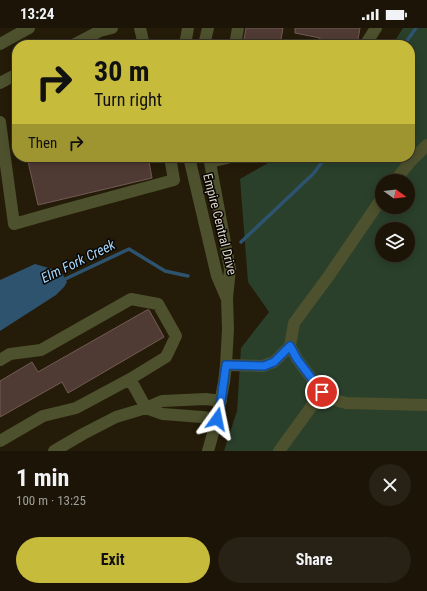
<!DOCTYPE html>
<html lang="en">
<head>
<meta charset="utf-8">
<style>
  body { margin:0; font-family:"Roboto Condensed",sans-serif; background:#282115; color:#f1f3f6; height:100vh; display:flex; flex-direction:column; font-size:15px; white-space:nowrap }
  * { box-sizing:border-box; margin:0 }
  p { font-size:13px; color:#a09e9b }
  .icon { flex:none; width:22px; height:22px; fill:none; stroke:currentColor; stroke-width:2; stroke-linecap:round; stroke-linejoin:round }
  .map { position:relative; height:423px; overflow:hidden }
  .panel { display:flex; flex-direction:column; background:#1b1407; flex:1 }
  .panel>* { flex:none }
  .guide { position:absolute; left:12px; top:12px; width:403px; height:122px; border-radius:16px; box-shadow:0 2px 10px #0003,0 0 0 1px #393328; background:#c7bb3c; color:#111; overflow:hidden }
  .needle { width:26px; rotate:105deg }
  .controls { position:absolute; left:375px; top:146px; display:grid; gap:8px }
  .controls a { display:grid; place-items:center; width:40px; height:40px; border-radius:50%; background:#1b1407; box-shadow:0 2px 10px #0003,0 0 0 1px #393328; font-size:20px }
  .pin { position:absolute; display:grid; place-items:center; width:34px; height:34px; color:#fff; margin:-17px; border:2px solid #fff; border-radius:50%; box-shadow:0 1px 4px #0007 }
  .me { position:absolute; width:44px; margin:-22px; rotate:12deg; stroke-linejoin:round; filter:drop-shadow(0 0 3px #0008) }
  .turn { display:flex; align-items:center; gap:14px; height:84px; padding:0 16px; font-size:18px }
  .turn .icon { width:52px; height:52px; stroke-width:2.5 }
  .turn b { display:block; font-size:28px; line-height:34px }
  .then { display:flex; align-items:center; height:38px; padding:0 16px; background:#0003; gap:8px; font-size:15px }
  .round { display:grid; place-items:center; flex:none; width:42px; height:42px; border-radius:21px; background:#282115 }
  .summary { display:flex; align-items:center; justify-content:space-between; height:68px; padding:0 16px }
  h1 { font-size:24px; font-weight:700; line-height:30px }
  .button { display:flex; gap:8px; margin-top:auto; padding:8px 16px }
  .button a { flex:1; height:46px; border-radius:24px; background:#c7bb3c; color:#111; font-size:16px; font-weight:700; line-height:46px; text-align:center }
  .button a+a { background:#282115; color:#f1f3f6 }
  .status { display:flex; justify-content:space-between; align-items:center; height:28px; padding:0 20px; background:#1b1407; direction:ltr }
  .status svg { height:11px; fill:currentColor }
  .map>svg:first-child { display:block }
  .green { fill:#2a402b; fill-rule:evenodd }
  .water { fill:#2d536e }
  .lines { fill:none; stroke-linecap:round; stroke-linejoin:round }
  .stream { stroke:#2d536e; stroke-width:3.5 }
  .building { fill:#503a34; stroke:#725b54 }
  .minor { stroke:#4d512d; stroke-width:12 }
  .route-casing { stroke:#114b97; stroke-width:10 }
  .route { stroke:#1a73e8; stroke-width:7 }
  .labels { text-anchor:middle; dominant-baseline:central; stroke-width:3; stroke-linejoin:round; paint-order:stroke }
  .street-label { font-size:13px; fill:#dad4c9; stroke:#0a0602 }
  .water-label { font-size:14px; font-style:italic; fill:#a5d7fd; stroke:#0a0602 }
</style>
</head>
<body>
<div class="status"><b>13:24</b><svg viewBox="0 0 49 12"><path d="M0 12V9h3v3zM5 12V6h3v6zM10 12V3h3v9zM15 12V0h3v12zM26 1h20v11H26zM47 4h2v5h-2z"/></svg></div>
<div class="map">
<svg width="427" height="423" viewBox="0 0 427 423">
  <rect width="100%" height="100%" fill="#241b09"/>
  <!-- green -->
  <path class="green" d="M403,0H427V423H224L237,383L241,320L269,284L248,254L240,151L278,129H410V17H392ZM382,153H408V179H382ZM382,201H408V227H382Z"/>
  <!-- water -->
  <path class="water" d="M35,236L59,243L63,247L67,254L64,259L56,267L0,303V252Z"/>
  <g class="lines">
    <!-- stream -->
    <path class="stream" d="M404,17L416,0
      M241,214L313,146L326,129
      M61,253L129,221L165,243L188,248"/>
  </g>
  <!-- building -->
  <path class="building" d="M246,0H283L280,17H243Z
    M295,0H360L357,17H329L319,15L320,10L295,5Z
    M27,129H148L152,150L38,177Z
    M147,282H149L164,309L68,365L62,354L0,389V353L32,334L38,344Z"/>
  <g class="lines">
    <!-- minor -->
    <path class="minor" d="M140,0L144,17
      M0,16L29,0
      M73,17L100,3L112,0
      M185,17L188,0
      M204,17L208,0
      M235,17L238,0
      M365,17L376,0
      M0,55L17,46
      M0,94L14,196L60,183L174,152L170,129
      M189,129L217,248L226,269
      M210,134L231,129
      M395,153L409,135L427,117
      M290,318L297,331L324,367L335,372L346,375L427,377
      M0,332L10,326L41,322L131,271L158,276L176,308L166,329L130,351L76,380L43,388L0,413
      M226,337L263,338L274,334L290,318L294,295L328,249L382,170
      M130,351L146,380
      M146,380L163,386L202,389L217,391
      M54,423L83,406L116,389L146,380L162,373L206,371L221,373
      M208,423L217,391L224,354L226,337L228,301L227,270L230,241L209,129
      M279,423L322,364"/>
  </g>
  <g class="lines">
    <!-- route casing -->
    <g class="route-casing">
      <path id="route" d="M217,391L221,373L226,337L264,338L274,334L290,318L297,331L322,364"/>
    </g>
    <!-- route -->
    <use href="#route" class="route"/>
  </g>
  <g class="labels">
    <!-- street labels -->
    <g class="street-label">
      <text transform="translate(220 196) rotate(76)">Empire Central Drive</text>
    </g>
    <!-- water labels -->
    <g class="water-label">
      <text transform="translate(78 233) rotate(-26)">Elm Fork Creek</text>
    </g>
  </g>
</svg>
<div class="controls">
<a><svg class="needle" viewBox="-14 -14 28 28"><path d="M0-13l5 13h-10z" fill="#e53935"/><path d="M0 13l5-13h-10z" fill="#a09e9b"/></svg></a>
<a><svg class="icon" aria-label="layers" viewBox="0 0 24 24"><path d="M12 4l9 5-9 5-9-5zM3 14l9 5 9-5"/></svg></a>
</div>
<div class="pin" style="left:322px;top:364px;background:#d93025"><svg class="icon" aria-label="arrive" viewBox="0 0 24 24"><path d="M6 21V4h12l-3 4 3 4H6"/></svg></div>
<svg class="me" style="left:217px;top:391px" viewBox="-20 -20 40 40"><path d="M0-17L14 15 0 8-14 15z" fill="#1a73e8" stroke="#fff" stroke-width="4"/></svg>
<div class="guide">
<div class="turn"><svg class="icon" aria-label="right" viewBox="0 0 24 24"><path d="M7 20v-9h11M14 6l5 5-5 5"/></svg><div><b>30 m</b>Turn right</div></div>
<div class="then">Then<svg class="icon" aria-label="right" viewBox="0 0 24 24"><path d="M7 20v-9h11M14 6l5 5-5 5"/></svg></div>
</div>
</div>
<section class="panel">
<div class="summary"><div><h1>1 min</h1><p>100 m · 13:25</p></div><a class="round"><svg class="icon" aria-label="close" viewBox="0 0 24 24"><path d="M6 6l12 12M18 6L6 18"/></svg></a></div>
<div class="button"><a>Exit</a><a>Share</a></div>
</section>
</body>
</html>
